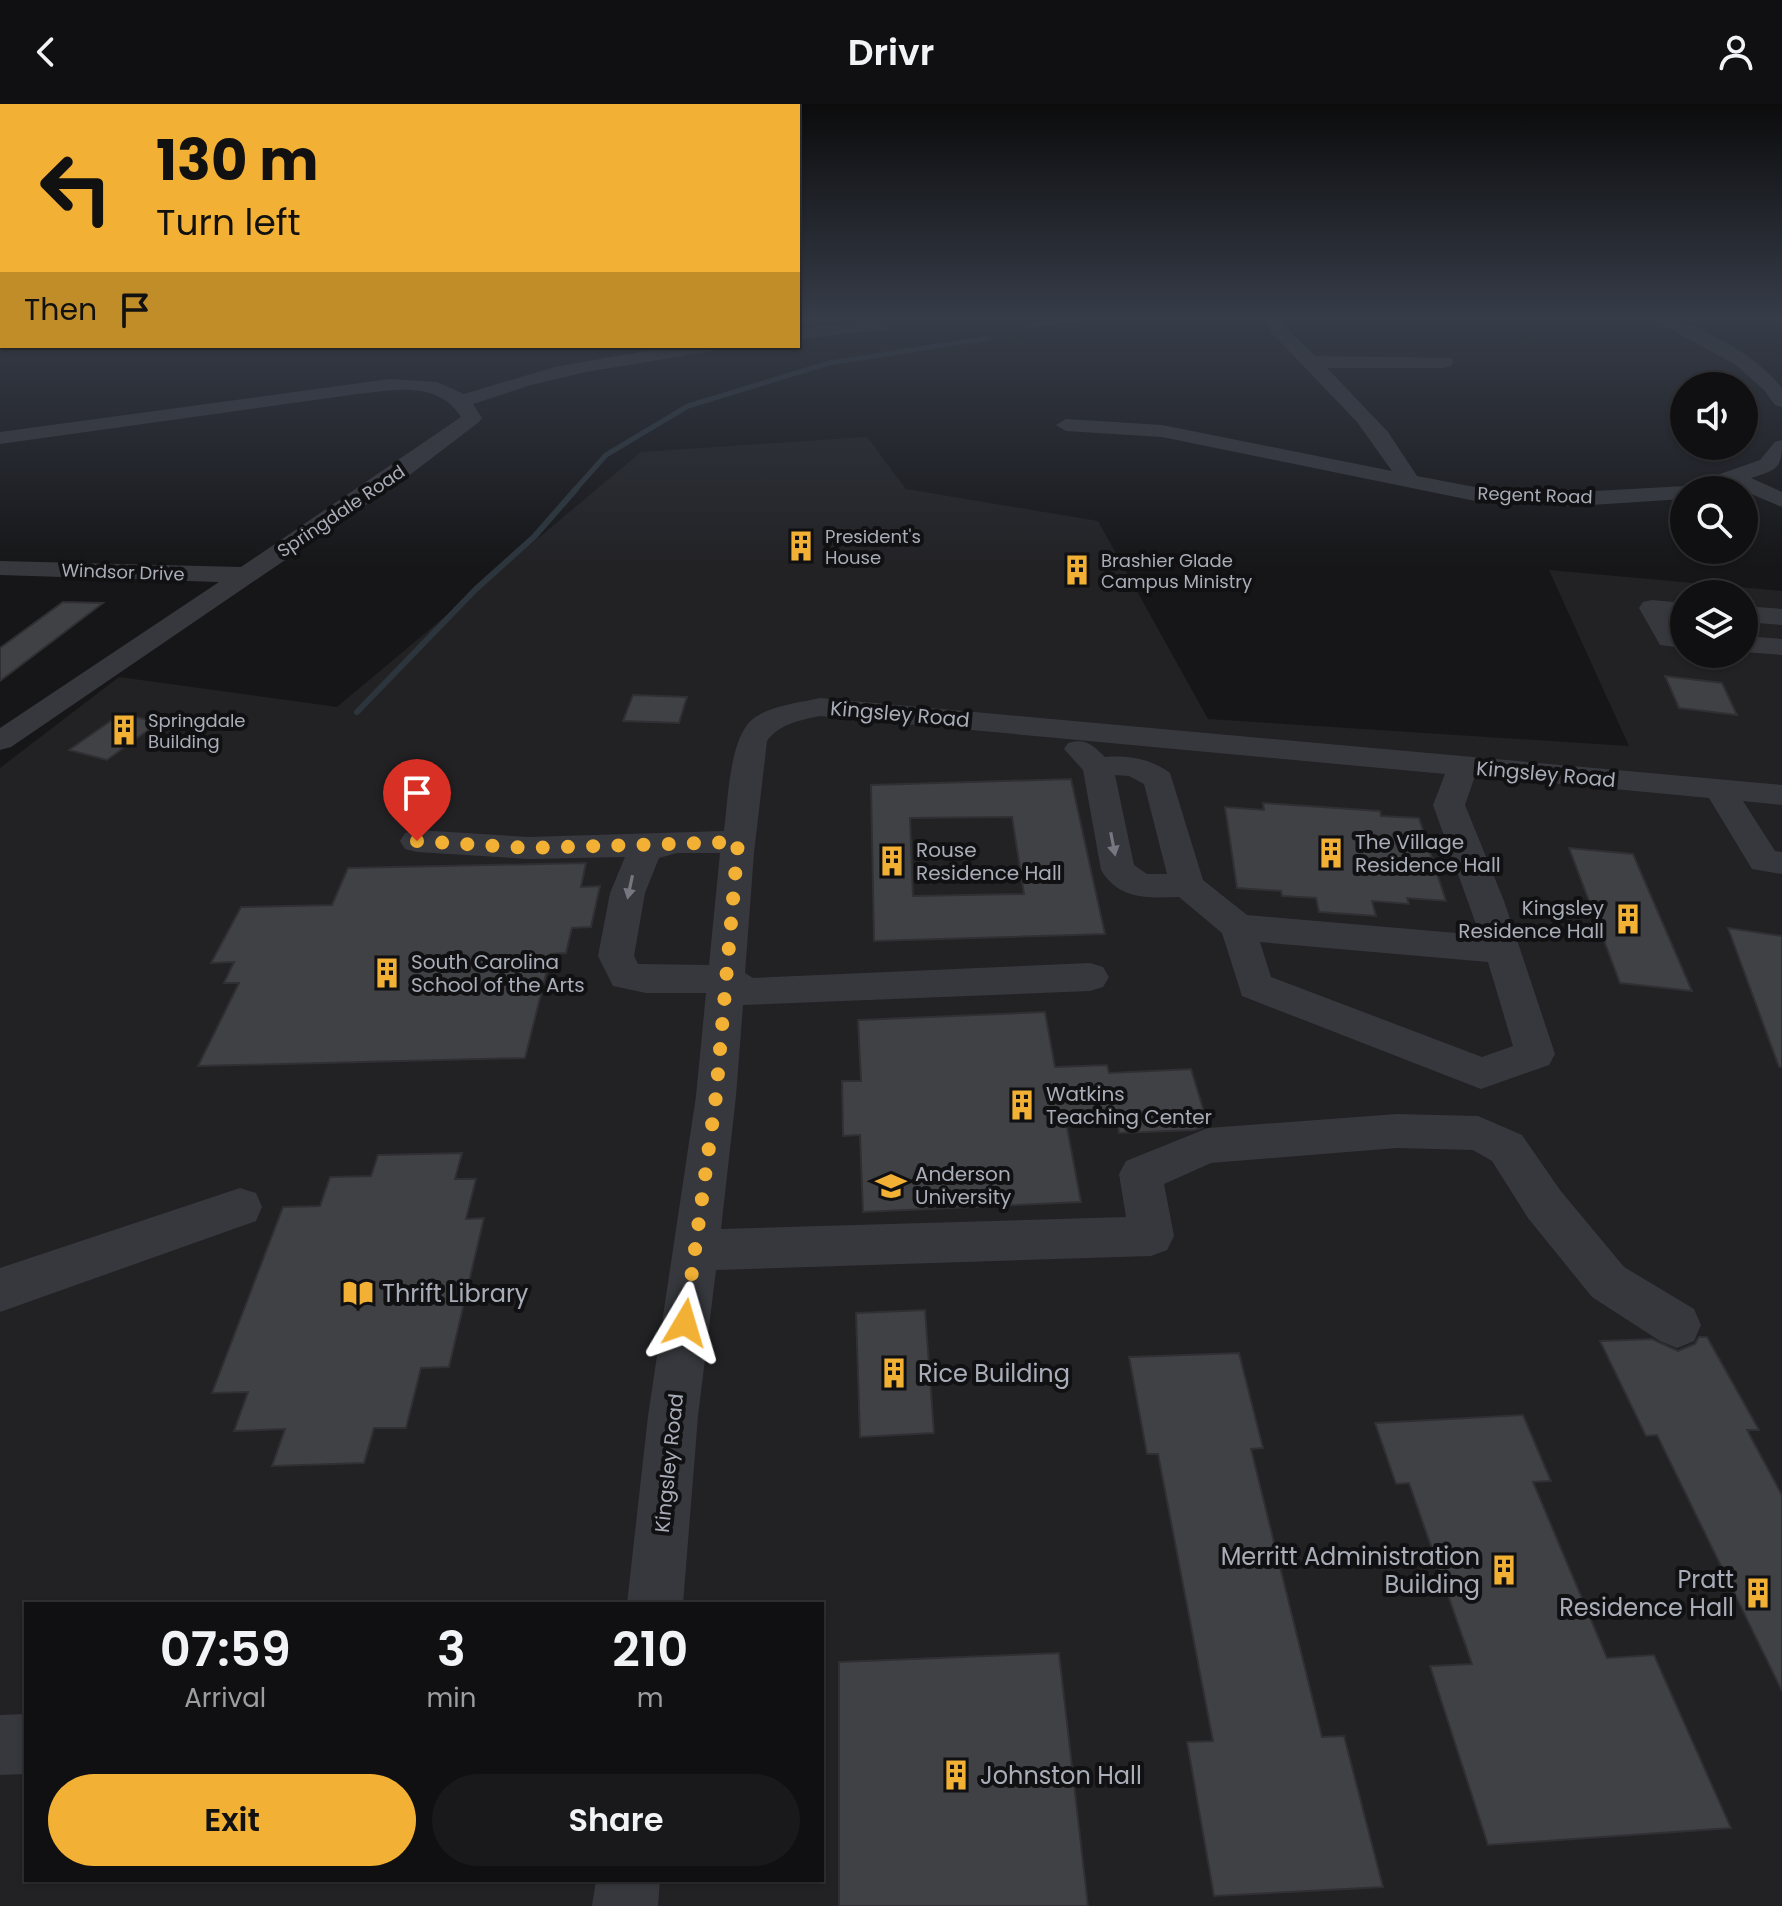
<!DOCTYPE html>
<html lang="en">
<head>
<meta charset="utf-8">
<style>
  body { margin:0; font-family:Poppins,sans-serif; background:#19191b; color:#f1f3f6; height:100vh; display:flex; flex-direction:column; font-size:30px; white-space:nowrap }
  * { box-sizing:border-box; margin:0 }
  p { font-size:26px; color:#9c9d9f }
  .icon { flex:none; width:44px; height:44px; fill:none; stroke:currentColor; stroke-width:2; stroke-linecap:round; stroke-linejoin:round }
  .map { position:relative; flex:1; overflow:hidden }
  .drawer { position:absolute; left:24px; top:1498px; width:800px; height:280px; display:flex; flex-direction:column; background:#101012; border-radius:0px; box-shadow:0 2px 6px #0004,0 0 0 2px #303032 }
  .drawer>* { flex:none }
  .top-card { position:absolute; left:0px; top:0px; width:800px; height:244px; box-shadow:0 2px 6px #0004,0 0 0 2px #303032; background:#f2b134; color:#111; overflow:hidden }
  .buttons { position:absolute; left:1670px; top:268px; display:grid; gap:16px }
  .buttons a { display:grid; place-items:center; width:88px; height:88px; border-radius:50%; background:#101012; box-shadow:0 2px 6px #0004,0 0 0 2px #303032; font-size:40px }
  .pin { position:absolute; display:grid; place-items:center; width:68px; height:68px; color:#fff; margin:-82px -34px; border-radius:50% 50% 50% 0; rotate:-45deg; box-shadow:0 0 8px #0007 }
  .pin .icon { rotate:45deg }
  .me { position:absolute; width:88px; margin:-44px; rotate:7deg; stroke-linejoin:round; filter:drop-shadow(0 0 6px #0008) }
  .turn { display:flex; align-items:center; gap:28px; height:168px; padding:0 24px; font-size:36px }
  .turn .icon { width:104px; height:104px; stroke-width:2.5 }
  .turn b { display:block; font-size:56px; line-height:68px }
  .then { display:flex; align-items:center; height:76px; padding:0 24px; background:#0003; gap:16px; font-size:30px }
  .eta { display:flex; justify-content:space-evenly; align-items:center; height:136px; text-align:center }
  .eta b { font-size:48px; font-weight:600; line-height:56px }
  .cta { display:flex; gap:16px; margin-top:auto; padding:16px 24px }
  .cta a { flex:1; height:92px; border-radius:48px; background:#f2b134; color:#111; font-size:32px; font-weight:600; line-height:92px; text-align:center }
  .cta a+a { background:#19191b; color:#f1f3f6 }
  header { display:flex; justify-content:space-between; align-items:center; height:104px; padding:0 24px; background:#101012; font-size:36px; font-weight:600 }
  .map>svg:first-child { display:block }
  .built { fill:#222225; fill-rule:evenodd }
  .lines { fill:none; stroke-linecap:round; stroke-linejoin:round }
  .stream-far1 { stroke:#2c353c; stroke-width:5 }
  .stream { stroke:#2c353c; stroke-width:6 }
  .building { fill:#404145; stroke:#303034; stroke-width:2; fill-rule:evenodd }
  .minor { fill:#37383d; fill-rule:evenodd }
  .oneway { fill:#757881 }
  .route { stroke:#f2b134; stroke-width:14; stroke-dasharray:0 25.2 }
  .labels { text-anchor:middle; dominant-baseline:central; stroke-width:8; stroke-linejoin:round; paint-order:stroke }
  .far-street-label { font-size:18px; fill:#a8adb8; stroke:#111113 }
  .far-poi-label { font-size:18px; fill:#a8adb8; stroke:#111113; text-anchor:start }
  .street-label { font-size:20px; fill:#a8adb8; stroke:#111113 }
  .poi-label { font-size:20px; fill:#a8adb8; stroke:#111113; text-anchor:start }
  .near-poi-label { font-size:24px; fill:#a8adb8; stroke:#111113; text-anchor:start }
</style>
</head>
<body>
<header><svg class="icon" aria-label="back" viewBox="0 0 24 24"><path d="M15 5l-7 7 7 7"/></svg>Drivr<svg class="icon" aria-label="person" viewBox="0 0 24 24"><circle cx="12" cy="8" r="4"/><path d="M4 21q1-7 8-7t8 7"/></svg></header>
<div class="map">
<svg width="1782" height="1802" viewBox="0 0 1782 1802">
  <rect width="100%" height="100%" fill="#161618"/>
  <!-- built -->
  <path class="built" d="M867,333L906,385L1098,417L1208,615L1629,642L1549,466L1782,487V1802H0V664L119,573L337,603L641,348ZM1684,490H1744V550H1684ZM26,1500H822V1776H26Z"/>
  <g class="lines">
    <!-- stream-far1 -->
    <path class="stream-far1" d="M1027,222L1097,213
      M574,387L606,351L688,302L829,259L989,234"/>
    <!-- stream -->
    <path class="stream" d="M357,608L476,485L534,433L576,385"/>
  </g>
  <!-- building -->
  <path class="building" d="M63,498L103,499L0,577V544Z
    M1665,572L1722,579L1737,611L1679,604Z
    M633,591L687,593L679,619L623,617Z
    M122,609L158,619L107,656L69,646Z
    M1071,675L1105,830L874,837L871,681ZM1012,713L1024,790L913,792L910,714Z
    M1263,699L1380,707L1381,712L1419,714L1446,797L1407,794L1409,800L1372,797L1376,812L1319,808L1316,794L1282,792L1281,787L1237,784L1225,703L1264,706Z
    M1569,744L1633,750L1692,887L1620,879Z
    M586,759L581,783L600,782L591,823L572,824L566,849L551,850L525,954L198,962L239,879H224L234,858L211,859L241,803L332,801L348,764Z
    M1728,824L1782,832V963H1779Z
    M1045,908L1055,963L1107,961L1109,969L1191,965L1208,1021L1195,1026L1119,1029L1117,1016L1066,1018L1081,1098L863,1108L860,1031L843,1032L842,977H861L858,916Z
    M462,1049L455,1075H476L466,1115L484,1114L449,1263L421,1264L406,1324H374L364,1359L272,1362L285,1325L234,1327L248,1288L212,1289L283,1103L320,1102L330,1073L371,1072L378,1051Z
    M925,1206L934,1329L860,1333L856,1209Z
    M1699,1233H1707L1759,1326H1747L1782,1391V1587L1657,1331L1646,1332L1600,1237L1652,1235L1678,1247L1695,1240Z
    M1239,1249L1263,1344L1251,1345L1322,1633L1344,1632L1383,1783L1214,1792L1187,1638L1213,1637L1158,1350H1147L1129,1253Z
    M1523,1311L1551,1377L1533,1378L1607,1554L1654,1551L1731,1724L1488,1741L1430,1562L1472,1560L1409,1379L1396,1380L1375,1319Z
    M1059,1549L1088,1802H839V1558Z"/>
  <g class="lines">
    <!-- minor -->
    <path class="minor" d="M1265,213H1282L1285,222L1315,252L1451,254L1453,258L1451,262L1444,264H1327L1388,328L1417,372L1485,385L1576,388L1686,382L1760,356L1775,338L1782,336C1782,365 1778,365 1751,374L1782,388V403L1730,381L1716,386H1684V395L1576,402L1485,399L1162,333L1066,327L1056,321L1066,315L1162,321L1392,367L1357,318L1271,228Z
      M1648,213C1689,211 1757,251 1782,284V303L1775,301L1764,286L1736,261Z
      M879,217L885,218L888,222L885,226L798,235V225Z
      M0,234L2,242L8,243L0,245Z
      M673,242H721L712,247L586,268L531,281L473,300L482,314L479,318L411,370L11,643L0,646V624L219,478L0,471V457L241,463L461,313C438,276 394,286 357,290L0,340V328L390,275L437,278L464,290L555,263Z
      M1652,496L1684,499V515L1671,514L1679,528H1684V544L1660,541L1639,504L1643,498Z
      M1744,502L1782,505V521L1744,518Z
      M1744,532L1782,535V551L1744,548Z
      M820,594L1782,681V701L1743,697L1775,747L1782,748V770L1752,765L1709,694L1475,672L1465,701L1504,797L1555,950L1549,961L1481,985L1242,892L1222,829L1179,793C1148,794 1119,796 1101,766L1083,666L1064,645L1068,639C1086,634 1092,641 1105,653C1128,651 1152,655 1170,669L1203,776L1247,811L1480,831L1433,701L1445,670L820,612C800,616 779,620 767,637L754,749L745,869L753,874L1090,859L1103,863L1109,873L1103,883L1090,887L743,901L736,992L721,1125L1126,1113L1119,1070L1126,1057L1208,1024L1397,1010L1478,1012L1522,1031L1560,1086L1624,1163L1694,1205L1701,1221L1694,1237L1677,1244L1660,1237L1592,1193L1528,1114L1492,1057L1473,1046L1397,1044L1211,1059L1164,1080L1174,1132L1167,1146L1151,1152L716,1166L698,1312L683,1500H627L648,1312L696,992L706,889H646L613,882L598,852L610,789L625,753L528,755L417,748L405,745L400,737L405,729L417,726L528,733L724,727C728,698 729,632 754,614C772,601 799,599 820,594ZM1115,671L1129,672L1144,680L1167,770H1147L1134,761ZM677,749H720L709,861L638,860L634,852L645,789L659,754ZM1260,838L1488,858L1513,942L1482,953L1271,873Z
      M240,1084L256,1089L262,1103L256,1117L0,1208V1164Z
      M26,1610V1670L0,1671V1611Z
      M596,1776H660L658,1802H592Z"/>
  </g>
  <!-- one-way arrows -->
  <defs><path id="oneway-solid" d="M-6-.8H1V-3.2L6.5 0L1 3.2V.8H-6Z" transform="scale(2)"/></defs>
  <g class="oneway">
    <use href="#oneway-solid" transform="translate(1113 740) rotate(79)"/>
    <use href="#oneway-solid" transform="translate(630 783) rotate(102)"/>
  </g>
  <!-- sky -->
  <linearGradient id="sky" x2="0" y2="1"><stop stop-color="#0c0c0d"/><stop offset="0.46" stop-color="#363c48"/><stop offset="1" stop-color="#363c48" stop-opacity="0"/></linearGradient>
  <rect width="1782" height="465" fill="url(#sky)"/>
  <g class="lines">
    <!-- route -->
    <path class="route" d="M417,737L528,744L738,738L716,992L685,1219"/>
  </g>
  <!-- icons -->
  <defs>
    <g id="building-bare" transform="scale(2.4)"><path d="M-4-6H4V6H1V3H-1V6H-4ZM-2.5-4.3h1.7v1.8h-1.7ZM.8-4.3h1.7v1.8H.8ZM-2.5-1h1.7V.8h-1.7ZM.8-1h1.7V.8H.8Z" fill="#f2b134" stroke="#111113" stroke-width="2.5" paint-order="stroke"/></g>
    <g id="university-bare" transform="scale(2.4)"><path d="M0-5L7-2L0 1L-7-2ZM-4 1L0 2.5L4 1V4Q0 6-4 4Z" fill="#f2b134" stroke="#111113" stroke-width="2.5" paint-order="stroke"/></g>
    <g id="library-bare" transform="scale(2.4)"><path d="M-6-4Q-3-5.5-.7-3.5V5Q-3 3-6 4ZM6-4Q3-5.5 .7-3.5V5Q3 3 6 4Z" fill="#f2b134" stroke="#111113" stroke-width="2.5" paint-order="stroke"/></g>
  </defs>
  <g fill-rule="evenodd">
    <use href="#building-bare" x="801" y="442"/>
    <use href="#building-bare" x="1077" y="466"/>
    <use href="#building-bare" x="124" y="626"/>
    <use href="#building-bare" x="1331" y="749"/>
    <use href="#building-bare" x="892" y="757"/>
    <use href="#building-bare" x="1628" y="815"/>
    <use href="#building-bare" x="387" y="869"/>
    <use href="#building-bare" x="1022" y="1001"/>
    <use href="#university-bare" x="891" y="1082"/>
    <use href="#library-bare" x="358" y="1189"/>
    <use href="#building-bare" x="894" y="1269"/>
    <use href="#building-bare" x="1504" y="1466"/>
    <use href="#building-bare" x="1758" y="1489"/>
    <use href="#building-bare" x="956" y="1671"/>
  </g>
  <g class="labels">
    <!-- far-street labels -->
    <g class="far-street-label">
      <text transform="translate(1535 391) rotate(2)">Regent Road</text>
      <text transform="translate(341 407) rotate(-34)">Springdale Road</text>
      <text transform="translate(123 468) rotate(2)">Windsor Drive</text>
    </g>
    <!-- far-poi labels -->
    <g class="far-poi-label">
      <text x="825" y="432">President's<tspan x="825" dy="21">House</tspan></text>
      <text x="1101" y="456">Brashier Glade<tspan x="1101" dy="21">Campus Ministry</tspan></text>
      <text x="148" y="616">Springdale<tspan x="148" dy="21">Building</tspan></text>
    </g>
    <!-- street labels -->
    <g class="street-label">
      <text transform="translate(900 610) rotate(5)">Kingsley Road</text>
      <text transform="translate(1546 670) rotate(5)">Kingsley Road</text>
      <text transform="translate(669 1359) rotate(-84)">Kingsley Road</text>
    </g>
    <!-- poi labels -->
    <g class="poi-label">
      <text x="1355" y="738">The Village<tspan x="1355" dy="23">Residence Hall</tspan></text>
      <text x="916" y="746">Rouse<tspan x="916" dy="23">Residence Hall</tspan></text>
      <text x="1604" y="804" text-anchor="end">Kingsley<tspan x="1604" dy="23">Residence Hall</tspan></text>
      <text x="411" y="858">South Carolina<tspan x="411" dy="23">School of the Arts</tspan></text>
      <text x="1046" y="990">Watkins<tspan x="1046" dy="23">Teaching Center</tspan></text>
      <text x="915" y="1070">Anderson<tspan x="915" dy="23">University</tspan></text>
    </g>
    <!-- near-poi labels -->
    <g class="near-poi-label">
      <text x="382" y="1189">Thrift Library</text>
      <text x="918" y="1269">Rice Building</text>
      <text x="1480" y="1452" text-anchor="end">Merritt Administration<tspan x="1480" dy="28">Building</tspan></text>
      <text x="1734" y="1475" text-anchor="end">Pratt<tspan x="1734" dy="28">Residence Hall</tspan></text>
      <text x="980" y="1671">Johnston Hall</text>
    </g>
  </g>
</svg>
<div class="buttons">
<a><svg class="icon" aria-label="sound" viewBox="0 0 24 24"><path d="M4 9h4l5-4v14l-5-4H4zM17 9q2 3 0 6"/></svg></a>
<a><svg class="icon" aria-label="search" viewBox="0 0 24 24"><circle cx="10" cy="10" r="6"/><path d="M15 15l6 6"/></svg></a>
<a><svg class="icon" aria-label="layers" viewBox="0 0 24 24"><path d="M12 4l9 5-9 5-9-5zM3 14l9 5 9-5"/></svg></a>
</div>
<div class="pin" style="left:417px;top:737px;background:#d93025"><svg class="icon" aria-label="arrive" viewBox="0 0 24 24"><path d="M6 21V4h12l-3 4 3 4H6"/></svg></div>
<svg class="me" style="left:685px;top:1219px" viewBox="-20 -20 40 40"><path d="M0-17L14 15 0 8-14 15z" fill="#f2b134" stroke="#fff" stroke-width="4"/></svg>
<div class="top-card">
<div class="turn"><svg class="icon" aria-label="left" viewBox="0 0 24 24"><path d="M17 20v-9H6M10 6l-5 5 5 5"/></svg><div><b>130 m</b>Turn left</div></div>
<div class="then">Then<svg class="icon" aria-label="arrive" viewBox="0 0 24 24"><path d="M6 21V4h12l-3 4 3 4H6"/></svg></div>
</div>
<section class="drawer">
<div class="eta">
<div><b>07:59</b><p>Arrival</p></div>
<div><b>3</b><p>min</p></div>
<div><b>210</b><p>m</p></div>
</div>
<div class="cta"><a>Exit</a><a>Share</a></div>
</section>
</div>
</body>
</html>
